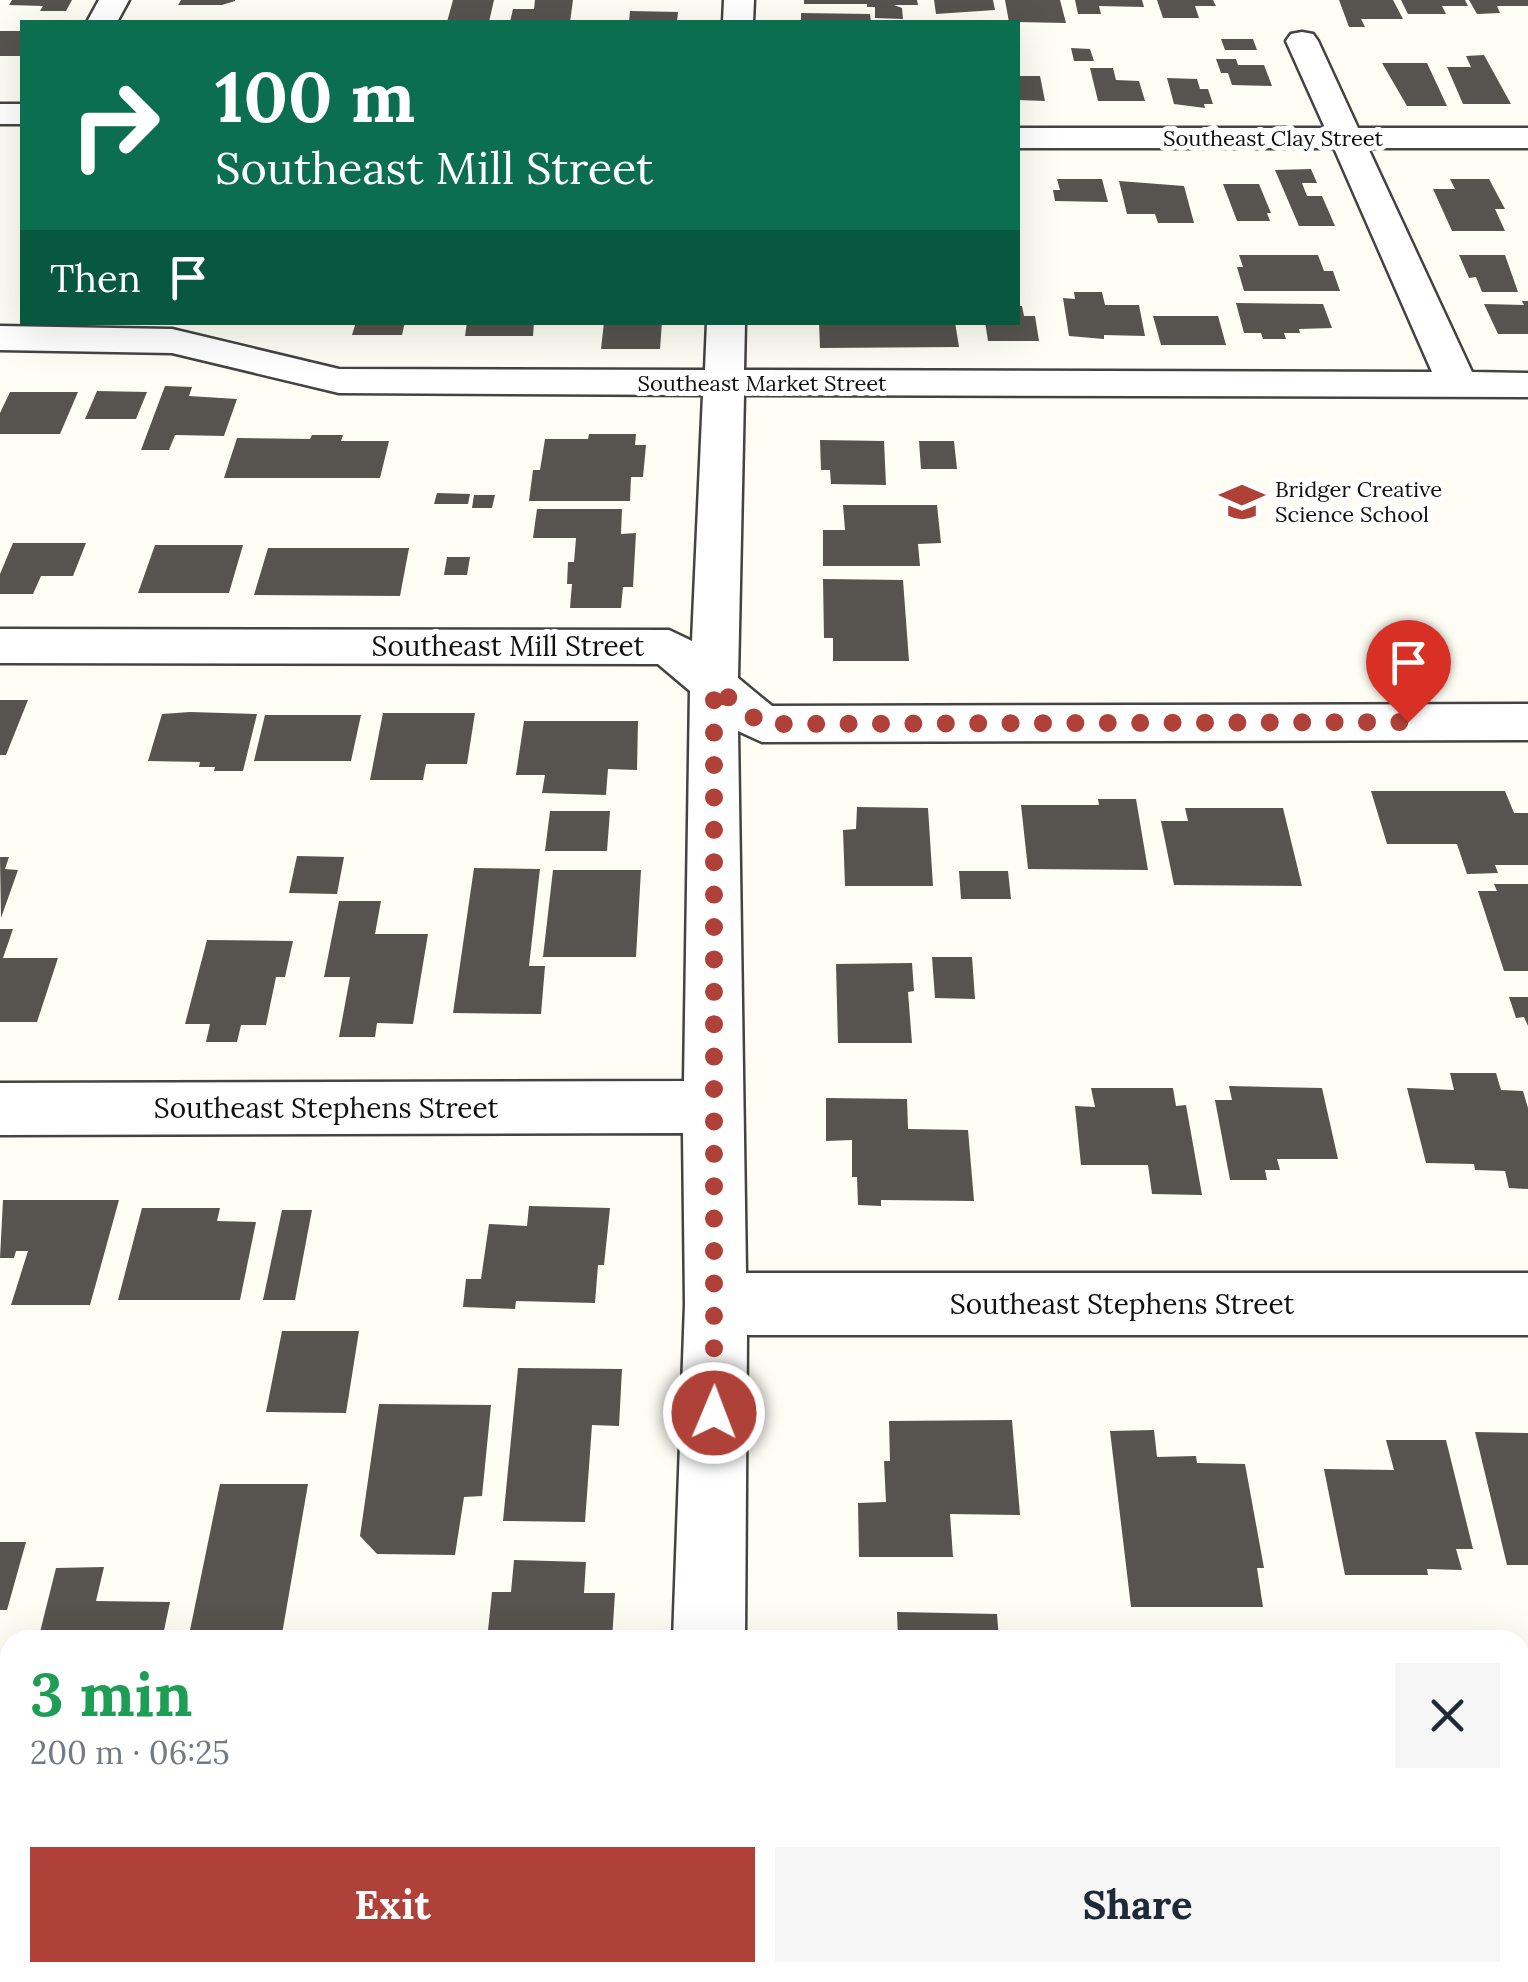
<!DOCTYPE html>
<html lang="en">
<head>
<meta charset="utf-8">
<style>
  body { margin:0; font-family:Lora,serif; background:#f6f6f7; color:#1f2937; height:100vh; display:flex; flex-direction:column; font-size:38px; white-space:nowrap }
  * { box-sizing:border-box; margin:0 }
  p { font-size:32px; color:#747a83 }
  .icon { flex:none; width:55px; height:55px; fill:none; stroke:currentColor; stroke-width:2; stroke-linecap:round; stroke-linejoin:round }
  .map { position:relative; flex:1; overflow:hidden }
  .sheet { position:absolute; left:0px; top:1630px; width:1530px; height:352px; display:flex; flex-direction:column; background:#fff; border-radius:30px 30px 0 0; box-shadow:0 10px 40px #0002 }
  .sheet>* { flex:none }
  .hud { position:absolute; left:20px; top:20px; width:1000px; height:305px; border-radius:0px; box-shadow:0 10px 40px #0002; background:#0b6e4f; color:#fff; overflow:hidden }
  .pin { position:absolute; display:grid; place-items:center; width:85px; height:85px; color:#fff; margin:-102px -42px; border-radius:50% 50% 50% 0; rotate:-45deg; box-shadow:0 0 10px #0007 }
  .pin .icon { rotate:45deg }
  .me { position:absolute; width:110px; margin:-55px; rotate:1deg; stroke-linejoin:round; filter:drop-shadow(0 0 8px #0008) }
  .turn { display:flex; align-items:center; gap:35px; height:210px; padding:0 30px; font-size:45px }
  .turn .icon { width:130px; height:130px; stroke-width:2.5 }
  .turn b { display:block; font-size:70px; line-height:85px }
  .then { display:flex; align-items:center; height:95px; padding:0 30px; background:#0003; gap:20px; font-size:38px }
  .round { display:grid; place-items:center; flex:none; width:105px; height:105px; border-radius:0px; background:#f6f6f7 }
  .summary { display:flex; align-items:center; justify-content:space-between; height:170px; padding:0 30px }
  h1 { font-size:60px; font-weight:700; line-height:75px; color:#1e9e55 }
  .primary-button { display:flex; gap:20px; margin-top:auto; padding:20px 30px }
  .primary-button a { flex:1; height:115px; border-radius:0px; background:#b04138; color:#fff; font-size:40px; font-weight:700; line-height:115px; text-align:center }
  .primary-button a+a { background:#f6f6f7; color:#1f2937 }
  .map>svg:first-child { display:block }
  .building { fill:#57534e }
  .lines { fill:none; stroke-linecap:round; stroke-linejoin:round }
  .street-casing { stroke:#434343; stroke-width:5 }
  .street { fill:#fff; fill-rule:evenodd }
  .route { stroke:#b04138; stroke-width:18; stroke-dasharray:0 32.4 }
  .labels { text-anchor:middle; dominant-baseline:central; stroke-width:10; stroke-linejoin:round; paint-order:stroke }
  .far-street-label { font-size:22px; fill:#101010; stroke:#fff }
  .far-poi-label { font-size:22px; fill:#101010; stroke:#fff; text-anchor:start }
  .street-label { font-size:28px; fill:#101010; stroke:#fff }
</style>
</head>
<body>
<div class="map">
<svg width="1528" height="1982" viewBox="0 0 1528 1982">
  <rect width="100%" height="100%" fill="#fefdf4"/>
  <!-- building -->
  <path class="building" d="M12,0H72L66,11H40L43,6L9,5Z
    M181,0H235V1L222,5H178Z
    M453,0H494L489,22H447Z
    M535,0H573L570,22H510L513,9H534Z
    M804,0H917L918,5H894L902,8L903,19L875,18V7H867V4H804Z
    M934,0H993L995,10L936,14Z
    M1005,0H1060L1066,23L1009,22Z
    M1075,0H1142L1144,7L1099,6L1101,14H1078Z
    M1157,0H1213L1216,6H1195L1199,18H1163Z
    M1339,0H1393L1403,19H1361L1365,27H1349Z
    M1401,0H1465L1468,6H1442L1446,14H1408Z
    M1469,0H1528V6H1497L1500,13L1477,14Z
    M630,11L678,12L677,22H629Z
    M801,13L870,14L871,22H807L801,21Z
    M0,31H22V56H0Z
    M1221,39H1253L1257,50H1225Z
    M1071,48L1090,49L1094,61H1074Z
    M1484,55L1511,104H1463L1447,67H1471L1466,56Z
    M1216,59H1236L1238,65H1264L1272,86L1232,85L1228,73H1221Z
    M1382,63H1427L1447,106H1407Z
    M1090,68H1113L1116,80L1139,81L1145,101H1098Z
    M1018,76H1040L1045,101L1018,100Z
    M1167,78L1197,79L1200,89H1208L1213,104H1204L1205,108L1174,104Z
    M1311,169L1317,183H1302L1307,196H1322L1335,226H1299L1275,170Z
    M1057,179H1102L1108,202L1055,201L1053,190H1060Z
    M1450,179H1489L1505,209H1495L1505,231H1452L1433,189H1455Z
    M1119,181L1184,186L1194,223H1158L1155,214H1127Z
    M1223,184H1259L1271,213H1267L1270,221H1237Z
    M1239,255H1318L1324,271H1333L1340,291H1244L1237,267H1243Z
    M1459,255H1505L1518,292H1482L1476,277L1469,278Z
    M1074,292H1102L1105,305H1139L1145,336L1104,335V339L1069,336L1063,298L1075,299Z
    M1522,301H1528V334H1498L1484,304L1524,305Z
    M1236,303L1323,304L1332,328L1299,329L1300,333H1284L1286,339H1263L1261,333H1244Z
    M1018,306H1022L1024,316H1035L1039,341H988L985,322H1018Z
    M1153,316H1218L1226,345H1161Z
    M356,322H405L402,335H352Z
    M467,322H534L533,336H465Z
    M604,322H662L660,349H601Z
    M819,322H955L959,347L820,348Z
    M165,386L192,387L189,396L237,399L224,436L175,435L169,450H141Z
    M97,391L147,392L136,419H85Z
    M10,392H78L60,434H0V413Z
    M589,434H636L635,445H646L643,477H631L630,501H529L533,470H540L545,439H588Z
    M312,435H343L341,441H389L380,478H224L237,438L310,439Z
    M820,440L884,441L886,485L831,484L830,470H821Z
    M919,441H954L957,469H921Z
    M437,493L470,494L468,504H434Z
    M474,495H495L492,508H472Z
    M843,505H937L941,543L918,544L920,566H823V530H845Z
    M537,509H622L621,534L636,533L633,587H623L621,608H570L572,584H567L568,562H574L576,538H533Z
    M13,543H86L73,576H41L33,594H0V574Z
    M155,545H243L229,593H138Z
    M268,548H409L400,596L254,595Z
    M447,557H470L467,575H444Z
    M823,579L903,580L909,661H833V638H824Z
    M0,700H28L6,755H0Z
    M190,712L257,714L243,771H214L215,767H199L200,762L148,761L162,714Z
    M383,713H475L467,764H426L423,780H370Z
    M265,715H361L351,761H254Z
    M524,721H638L637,770L608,769L606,795L542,793L545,775H516Z
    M1371,791H1505L1514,813H1528V865H1495L1498,873L1467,874L1457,844H1387Z
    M1098,799H1136L1148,870L1028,869L1021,805H1099Z
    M857,807L928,808L933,886H845L843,830L856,829Z
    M1185,808H1283L1302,886L1174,885L1161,821H1188Z
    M550,811H610L607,851H545Z
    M297,856L344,857L337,894L289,893Z
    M0,857H9L5,869L18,870L1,918Z
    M474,868L540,869L529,966H545L541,1014L453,1013Z
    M553,870H641L636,957H543Z
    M959,871H1008L1011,899H961Z
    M1494,884H1528V971H1504L1478,891H1497Z
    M339,901H381L375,934H428L413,1024L377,1023L375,1037H339L350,977H324Z
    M0,929H13L3,958H58L37,1022H0Z
    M207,940L293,941L285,977H276L266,1025H241L237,1042H206L210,1024H185Z
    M932,957H972L975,999L935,998Z
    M912,963L914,991L908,992L912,1043H838L836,964Z
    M1509,997H1528V1026L1524,1017L1516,1018Z
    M1450,1073H1496L1501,1090L1523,1091L1528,1108V1189L1509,1188L1505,1171L1475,1170L1474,1164L1426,1163L1407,1088L1454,1090Z
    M1229,1086L1322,1088L1338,1159H1277L1280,1170H1265L1267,1180H1230L1215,1100H1232Z
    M1091,1088H1173L1176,1106L1186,1105L1202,1195L1152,1194L1148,1165H1081L1075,1106L1095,1107Z
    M826,1098L907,1099L908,1129L968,1130L974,1201L881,1200V1206L858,1205L857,1177H852V1140L826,1141Z
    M3,1200H119L90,1305H11L28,1251H16L14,1258H0Z
    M529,1206L610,1208L604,1265H598L595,1303L516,1301L515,1309L463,1307L466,1279H481L489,1224L527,1226Z
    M142,1208H220L217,1221L256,1222L240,1300H118Z
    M282,1210H312L295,1300H263Z
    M282,1331H359L346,1413L266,1412Z
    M518,1368L622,1369L619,1426L592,1425L585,1522L503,1521Z
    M379,1404L491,1405L482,1496L464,1497L455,1555L377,1554L360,1536Z
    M1012,1420L1020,1515L950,1514L953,1557H859L858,1503L886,1502L884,1461H890L889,1421Z
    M1154,1430L1157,1457L1196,1456L1197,1463L1245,1464L1264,1568H1257L1263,1607H1131L1110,1431Z
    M1475,1432L1528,1433V1565H1507Z
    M1386,1440H1446L1473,1549H1456L1462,1570L1427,1569L1428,1575H1345L1324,1469L1394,1470Z
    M220,1484H308L281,1640H188Z
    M0,1542H26L7,1610H0Z
    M514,1560L586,1562L584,1593H615L612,1640H487L492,1592H511Z
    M104,1567L96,1601L170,1602L162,1640H38L56,1568Z
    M897,1612L997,1614L999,1640H898Z
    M1520,1963H1528V1982H1503L1501,1972H1520Z
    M1080,1972H1158L1159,1982H1081Z
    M1278,1972H1402L1404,1982H1280Z"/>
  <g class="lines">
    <!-- street casing -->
    <g class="street-casing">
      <path id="street" d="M99,0H129L117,22H87Z
        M724,0H754L753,22H723Z
        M1302,32L1313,34L1318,41L1358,128H1528V148H1368L1472,372L1528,373V397L744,395L738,678L772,706L1528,704V740L762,742L738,731L746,1273H1528V1335H747L745,1640H673L685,1304L683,1133L0,1135V1083L684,1081L690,691L658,664L0,663V629L669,630L692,641L703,395L339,393L172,353L0,350V326L172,329L339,369L705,370L707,322H745L744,370L1432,372L1334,148H1018V128H1325L1286,41L1291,34Z
        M0,104H22V124H0Z
        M0,1834H10V1910H0Z
        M662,1972H742V1982H662Z"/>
    </g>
    <!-- street -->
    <use href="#street" class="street"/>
  </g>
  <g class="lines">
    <!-- route -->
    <path class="route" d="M714,1413V686L762,724L1408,722"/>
  </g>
  <!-- icons -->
  <defs>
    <g id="school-bare" transform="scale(3.45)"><path d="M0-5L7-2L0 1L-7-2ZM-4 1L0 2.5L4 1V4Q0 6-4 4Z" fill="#b04138" stroke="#fff" stroke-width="2.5" paint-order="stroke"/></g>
  </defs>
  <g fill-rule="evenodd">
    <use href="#school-bare" x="1242" y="502"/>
  </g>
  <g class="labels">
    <!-- far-street labels -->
    <g class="far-street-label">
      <text x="1273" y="138">Southeast Clay Street</text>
      <text x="762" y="383">Southeast Market Street</text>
    </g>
    <!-- far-poi labels -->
    <g class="far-poi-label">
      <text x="1275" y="489">Bridger Creative<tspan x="1275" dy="25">Science School</tspan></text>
    </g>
    <!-- street labels -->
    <g class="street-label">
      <text x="508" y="646">Southeast Mill Street</text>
      <text x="326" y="1108">Southeast Stephens Street</text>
      <text x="1122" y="1304">Southeast Stephens Street</text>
    </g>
  </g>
</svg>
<div class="pin" style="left:1408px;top:722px;background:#d93025"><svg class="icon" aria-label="arrive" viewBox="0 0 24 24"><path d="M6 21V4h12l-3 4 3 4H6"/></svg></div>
<svg class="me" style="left:714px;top:1413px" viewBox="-20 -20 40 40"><circle r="17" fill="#b04138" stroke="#fff" stroke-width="3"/><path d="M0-11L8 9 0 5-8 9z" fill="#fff"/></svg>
<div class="hud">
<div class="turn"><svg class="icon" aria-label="right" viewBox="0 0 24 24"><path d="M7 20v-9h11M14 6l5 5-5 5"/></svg><div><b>100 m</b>Southeast Mill Street</div></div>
<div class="then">Then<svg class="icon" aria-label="arrive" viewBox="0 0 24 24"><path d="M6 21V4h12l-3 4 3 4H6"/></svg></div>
</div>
<section class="sheet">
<div class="summary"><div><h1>3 min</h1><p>200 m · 06:25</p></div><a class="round"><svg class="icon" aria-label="close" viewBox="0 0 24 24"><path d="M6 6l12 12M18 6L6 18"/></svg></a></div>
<div class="primary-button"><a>Exit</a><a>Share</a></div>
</section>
</div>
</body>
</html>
